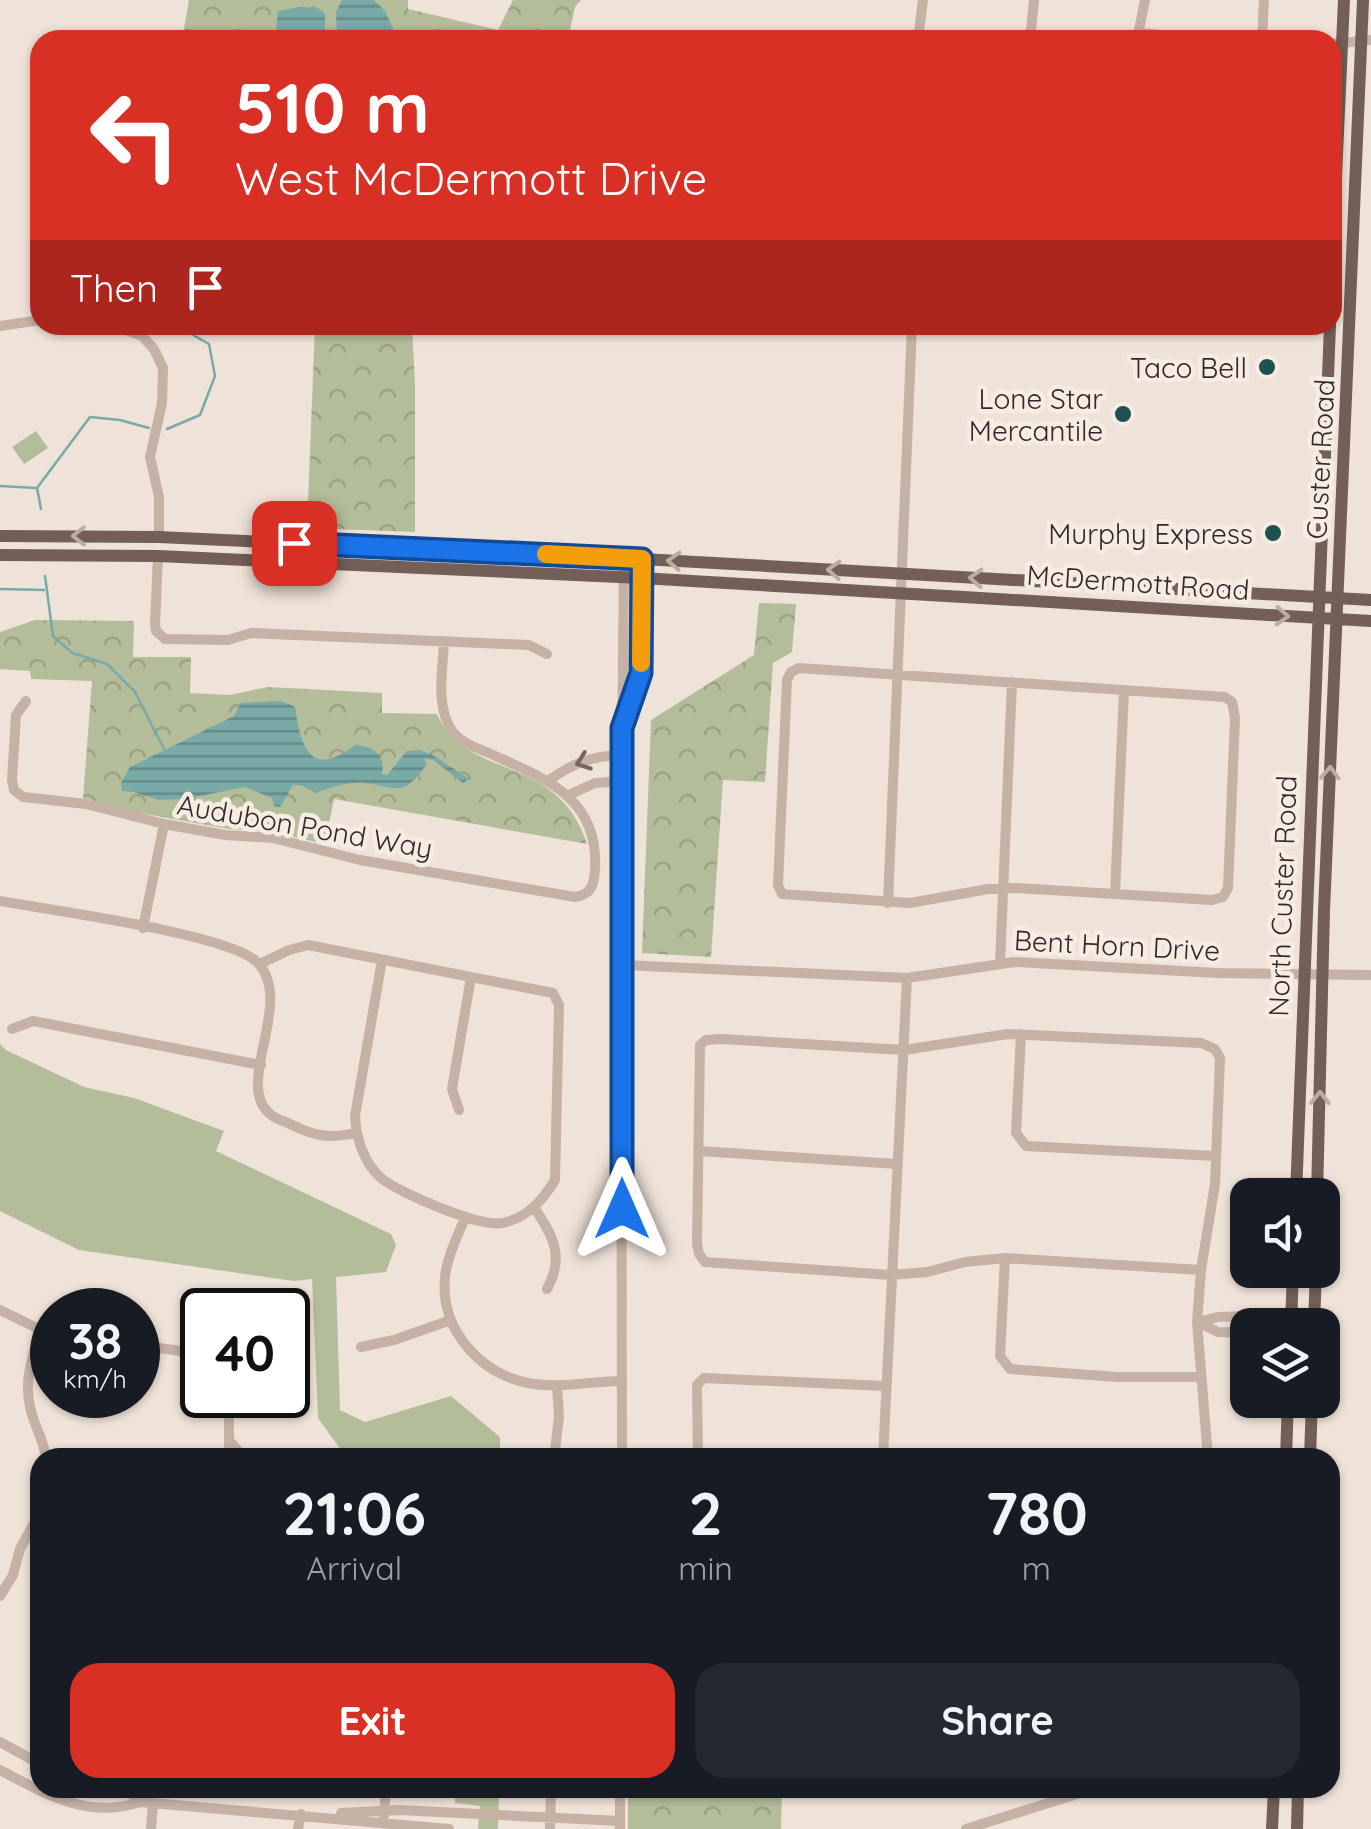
<!DOCTYPE html>
<html lang="en">
<head>
<meta charset="utf-8">
<style>
  body { margin:0; font-family:Quicksand,sans-serif; background:#242831; color:#f1f3f6; height:100vh; display:flex; flex-direction:column; font-size:38px; white-space:nowrap }
  * { box-sizing:border-box; margin:0 }
  p { font-size:32px; color:#9ea1a6 }
  .icon { flex:none; width:55px; height:55px; fill:none; stroke:currentColor; stroke-width:2; stroke-linecap:round; stroke-linejoin:round }
  .map { position:relative; flex:1; overflow:hidden }
  .details { position:absolute; left:30px; top:1448px; width:1310px; height:350px; display:flex; flex-direction:column; background:#171b24; border-radius:30px; box-shadow:0 2px 8px #0004 }
  .details>* { flex:none }
  .top-card { position:absolute; left:30px; top:30px; width:1312px; height:305px; border-radius:30px; box-shadow:0 2px 8px #0004; background:#d93025; color:#fff; overflow:hidden }
  .tools { position:absolute; left:1230px; top:1178px; display:grid; gap:20px }
  .tools a { display:grid; place-items:center; width:110px; height:110px; border-radius:20px; background:#171b24; box-shadow:0 2px 8px #0004; font-size:50px }
  .speed { position:absolute; left:30px; top:1288px; display:flex; gap:20px; font-size:50px; font-weight:700; text-align:center }
  .speed>* { display:grid; place-content:center; width:130px; height:130px; border-radius:50%; background:#171b24; box-shadow:0 2px 8px #0004; line-height:1 }
  .speed small { font-size:25px; font-weight:400 }
  .speed .limit { border:5px solid #111; border-radius:15px; background:#fff; color:#111 }
  .pin { position:absolute; display:grid; place-items:center; width:85px; height:85px; color:#fff; margin:-42px; border-radius:20px; box-shadow:0 5px 15px #0006 }
  .me { position:absolute; width:110px; margin:-55px; rotate:0deg; stroke-linejoin:round; filter:drop-shadow(0 0 8px #0008) }
  .turn { display:flex; align-items:center; gap:35px; height:210px; padding:0 40px; font-size:45px }
  .turn .icon { width:130px; height:130px; stroke-width:2.5 }
  .turn b { display:block; font-size:70px; line-height:85px }
  .then { display:flex; align-items:center; height:95px; padding:0 40px; background:#0003; gap:20px; font-size:38px }
  .eta { display:flex; justify-content:space-evenly; align-items:center; height:170px; text-align:center }
  .eta b { font-size:60px; font-weight:700; line-height:70px }
  .action { display:flex; gap:20px; margin-top:auto; padding:20px 40px }
  .action a { flex:1; height:115px; border-radius:30px; background:#d93025; color:#fff; font-size:40px; font-weight:700; line-height:115px; text-align:center }
  .action a+a { background:#242831; color:#f1f3f6 }
  .map>svg:first-child { display:block }
  .grass { fill:#b4bd99 }
  .forest { fill:url(#forest-crowns) }
  .water { fill:url(#water-rules) }
  .lines { fill:none; stroke-linecap:round; stroke-linejoin:round }
  .stream { stroke:#79aaa7; stroke-width:2.5 }
  .minor { stroke:#c6b1a5; stroke-width:10 }
  .major { stroke:#735e58; stroke-width:12 }
  .oneway { stroke:#bcaca5 }
  .oneway2 { stroke:#75665f }
  .route-casing { stroke:#114b97; stroke-width:25 }
  .route { stroke:#1a73e8; stroke-width:18 }
  .slow { stroke:#f59e0b; stroke-width:18 }
  .poi-dot { fill:#1e514f; stroke:#f7ece4; stroke-width:4 }
  .labels { text-anchor:middle; dominant-baseline:central; stroke-width:9; stroke-linejoin:round; paint-order:stroke }
  .poi-label { font-size:28px; fill:#322826; stroke:#f7ece4; text-anchor:end }
  .street-label { font-size:28px; fill:#322826; stroke:#f7ece4 }
</style>
</head>
<body>
<div class="map">
<svg width="1371" height="1829" viewBox="0 0 1371 1829">
  <defs>
    <pattern id="forest-crowns" width="20" height="18" patternUnits="userSpaceOnUse" patternTransform="scale(2.5)"><rect width="20" height="18" fill="#b4bd99"/><path d="M2 6a3 3 0 1 1 6 0M12 15a3 3 0 1 1 6 0" fill="none" stroke="#9ba284"/></pattern>
    <pattern id="water-rules" width="6" height="5" patternUnits="userSpaceOnUse" patternTransform="scale(2.5)"><rect width="6" height="5" fill="#79aaa7"/><path d="M0 2.5h6" fill="none" stroke="#648a88"/></pattern>
  </defs>
  <rect width="100%" height="100%" fill="#efe2d8"/>
  <!-- grass -->
  <path class="grass" d="M36,431L48,448L24,464L12,447Z
    M0,1044L6,1050L84,1087L134,1098L224,1131L216,1151L391,1234L396,1245L386,1272L336,1277L340,1410L365,1422L451,1396L500,1437V1457H346L318,1418L312,1279L294,1281L79,1250L0,1211Z
    M455,1788H499L498,1829H478L480,1806L455,1803Z"/>
  <!-- forest -->
  <path class="forest" d="M189,0H408V9L498,30L513,0H581L575,7L568,40H182Z
    M315,325H412L415,385V532L307,528Z
    M759,603L796,604L792,652L773,663L765,782L723,780L711,957L642,953L651,720L754,655Z
    M35,620L134,621L133,657H191L190,693L229,695L268,687L382,693V713L437,714C466,782 557,751 587,844L334,799L325,844L269,831L229,829L129,811L83,798L92,681L31,679L30,671L0,669V632Z
    M628,1788H782L781,1829H628Z"/>
  <!-- water -->
  <path class="water" d="M342,0H374L385,11L398,40H337L336,12Z
    M300,7L319,9L325,13V40H275L278,11Z
    M281,701L295,707C301,749 311,779 355,745C374,747 385,753 382,774L387,775L407,751L420,750L436,757L469,779L463,783L433,760L424,758L427,764C401,799 400,787 364,783C347,782 332,787 316,793L301,785H293L280,807L274,806L272,798L245,787L185,799L159,800L134,792L122,791L121,783L130,767L234,716L241,703Z"/>
  <g class="lines">
    <!-- stream -->
    <path class="stream" d="M187,325L188,328
      M167,429L200,415L215,376L209,344L193,335
      M0,486L37,488
      M41,509L37,488L90,417L120,420L149,428
      M45,576L53,636L72,653L107,664L135,692L165,751
      M0,589L44,590"/>
    <!-- minor -->
    <path class="minor" d="M1141,33L1210,40
      M918,40L923,0
      M1030,40L1034,0
      M1137,40L1145,0
      M1262,40L1264,0
      M1332,44L1371,40
      M113,325L142,336L154,349L163,368L162,403L150,457L159,497V537
      M0,326L40,320
      M158,556L155,624L156,631L165,639L228,640L251,633L529,645L547,654
      M799,668L1225,697L1232,702L1235,718L1228,888L1223,897L1212,900L1017,888L988,889L910,903L782,894L778,885L787,680L791,672Z
      M26,701L16,715L12,780L14,790L23,797L86,804L164,824L225,835L273,838L360,860L575,897C592,894 594,885 595,869C599,798 546,779 491,754C477,748 461,743 452,731C435,706 443,669 444,641
      M624,722L641,673L642,559
      M548,781C573,763 591,756 622,755
      M569,795L595,783L622,781
      M1115,894L1124,690
      M0,901C48,910 230,934 257,962C296,1002 233,1084 270,1114C275,1119 284,1121 290,1124C314,1136 329,1139 355,1133
      M888,903L912,325
      M143,928L164,824
      M1000,963L1012,682
      M260,964L289,950L308,945L553,993L559,1005L555,1180C542,1201 528,1217 503,1223C481,1228 399,1193 381,1178C364,1163 356,1138 355,1116L382,960
      M623,965L907,978L1014,962L1218,973L1371,975
      M12,1029L33,1021L261,1065
      M1021,1034L1016,1133L1026,1146L1215,1156
      M459,1110L452,1089L471,977
      M699,1151L897,1164
      M534,1207C553,1236 565,1256 547,1289
      M465,1218C457,1237 447,1257 445,1277C440,1329 479,1373 528,1383C559,1389 591,1381 622,1381
      M1005,1258L1000,1356L1010,1369L1117,1377H1201
      M1201,1270L1005,1258L965,1262L927,1272L891,1275L705,1262L699,1254L697,1244L700,1045L706,1040L721,1039L904,1050L1008,1034L1201,1043L1215,1049L1220,1058L1215,1184L1201,1270L1197,1322L1208,1458
      M0,1310L41,1330L52,1332
      M1197,1322L1218,1317L1315,1314
      M1198,1322L1218,1332L1248,1333
      M41,1330C32,1358 23,1381 31,1411C35,1427 44,1441 46,1458
      M138,1345L202,1354
      M361,1347L394,1340L451,1320
      M229,1395V1458
      M229,1440L244,1458
      M554,1458L559,1417L557,1386
      M622,1458L621,876L624,558
      M698,1458L697,1385L704,1378L885,1386
      M883,1458L907,978
      M0,1596L13,1575L20,1549L40,1512
      M0,1742L40,1764
      M0,1770C44,1793 88,1820 140,1802L449,1829
      M108,1788L133,1795L140,1802
      M341,1813L399,1810L620,1821
      M384,1816L386,1788
      M151,1829L153,1803
      M298,1829L301,1814
      M550,1829L551,1788
      M620,1829V1788
      M966,1829L1096,1788"/>
    <!-- major -->
    <path class="major" d="M1332,265L1344,0
      M0,536L159,537L642,559L1371,600
      M0,555L158,556L641,578L1371,621
      M1296,1195L1330,325
      M1317,1195L1324,911L1363,0
      M1291,1325L1293,1270
      M1314,1325L1316,1270
      M1286,1458L1288,1400
      M1310,1458L1312,1400
      M1272,1829L1274,1788
      M1297,1829L1298,1788"/>
  </g>
  <!-- one-way arrows -->
  <defs><path id="oneway-chevron" d="M-2-3.5L2.5 0L-2 3.5" fill="none" stroke-width="1.6" stroke-linecap="round" stroke-linejoin="round" transform="scale(2.5)"/></defs>
  <g class="oneway">
    <use href="#oneway-chevron" transform="translate(79 536) rotate(180)"/>
    <use href="#oneway-chevron" transform="translate(674 561) rotate(-177)"/>
    <use href="#oneway-chevron" transform="translate(834 570) rotate(-177)"/>
    <use href="#oneway-chevron" transform="translate(976 578) rotate(-177)"/>
    <use href="#oneway-chevron" transform="translate(1282 616) rotate(3)"/>
    <use href="#oneway-chevron" transform="translate(1330 773) rotate(-88)"/>
    <use href="#oneway-chevron" transform="translate(1320 1098) rotate(-89)"/>
  </g>
  <use class="oneway2" href="#oneway-chevron" transform="translate(583 762) rotate(160)"/>
  <g class="lines">
    <!-- route casing -->
    <g class="route-casing">
      <path id="route" d="M294,543L642,559L641,673L622,728V1209"/>
    </g>
    <!-- route -->
    <use href="#route" class="route"/>
    <!-- slow -->
    <path class="slow" d="M546,554L642,559L641,663"/>
  </g>
  <!-- markers -->
  <g class="poi-dot">
    <circle cx="1267" cy="367" r="10"/>
    <circle cx="1123" cy="414" r="10"/>
    <circle cx="1273" cy="533" r="10"/>
  </g>
  <g class="labels">
    <!-- poi labels -->
    <g class="poi-label">
      <text x="1247" y="367">Taco Bell</text>
      <text x="1103" y="398">Lone Star<tspan x="1103" dy="32">Mercantile</tspan></text>
      <text x="1253" y="533">Murphy Express</text>
    </g>
    <!-- street labels -->
    <g class="street-label">
      <text transform="translate(1320 459) rotate(-87)">Custer Road</text>
      <text transform="translate(1138 582) rotate(4)">McDermott Road</text>
      <text transform="translate(305 826) rotate(10)">Audubon Pond Way</text>
      <text transform="translate(1282 896) rotate(-88)">North Custer Road</text>
      <text transform="translate(1117 945) rotate(3)">Bent Horn Drive</text>
    </g>
  </g>
</svg>
<div class="tools">
<a><svg class="icon" aria-label="sound" viewBox="0 0 24 24"><path d="M4 9h4l5-4v14l-5-4H4zM17 9q2 3 0 6"/></svg></a>
<a><svg class="icon" aria-label="layers" viewBox="0 0 24 24"><path d="M12 4l9 5-9 5-9-5zM3 14l9 5 9-5"/></svg></a>
</div>
<div class="speed"><div>38<small>km/h</small></div><div class="limit">40</div></div>
<div class="pin" style="left:294px;top:543px;background:#d93025"><svg class="icon" aria-label="arrive" viewBox="0 0 24 24"><path d="M6 21V4h12l-3 4 3 4H6"/></svg></div>
<svg class="me" style="left:622px;top:1209px" viewBox="-20 -20 40 40"><path d="M0-17L14 15 0 8-14 15z" fill="#1a73e8" stroke="#fff" stroke-width="4"/></svg>
<div class="top-card">
<div class="turn"><svg class="icon" aria-label="left" viewBox="0 0 24 24"><path d="M17 20v-9H6M10 6l-5 5 5 5"/></svg><div><b>510 m</b>West McDermott Drive</div></div>
<div class="then">Then<svg class="icon" aria-label="arrive" viewBox="0 0 24 24"><path d="M6 21V4h12l-3 4 3 4H6"/></svg></div>
</div>
<section class="details">
<div class="eta">
<div><b>21:06</b><p>Arrival</p></div>
<div><b>2</b><p>min</p></div>
<div><b>780</b><p>m</p></div>
</div>
<div class="action"><a>Exit</a><a>Share</a></div>
</section>
</div>
</body>
</html>
